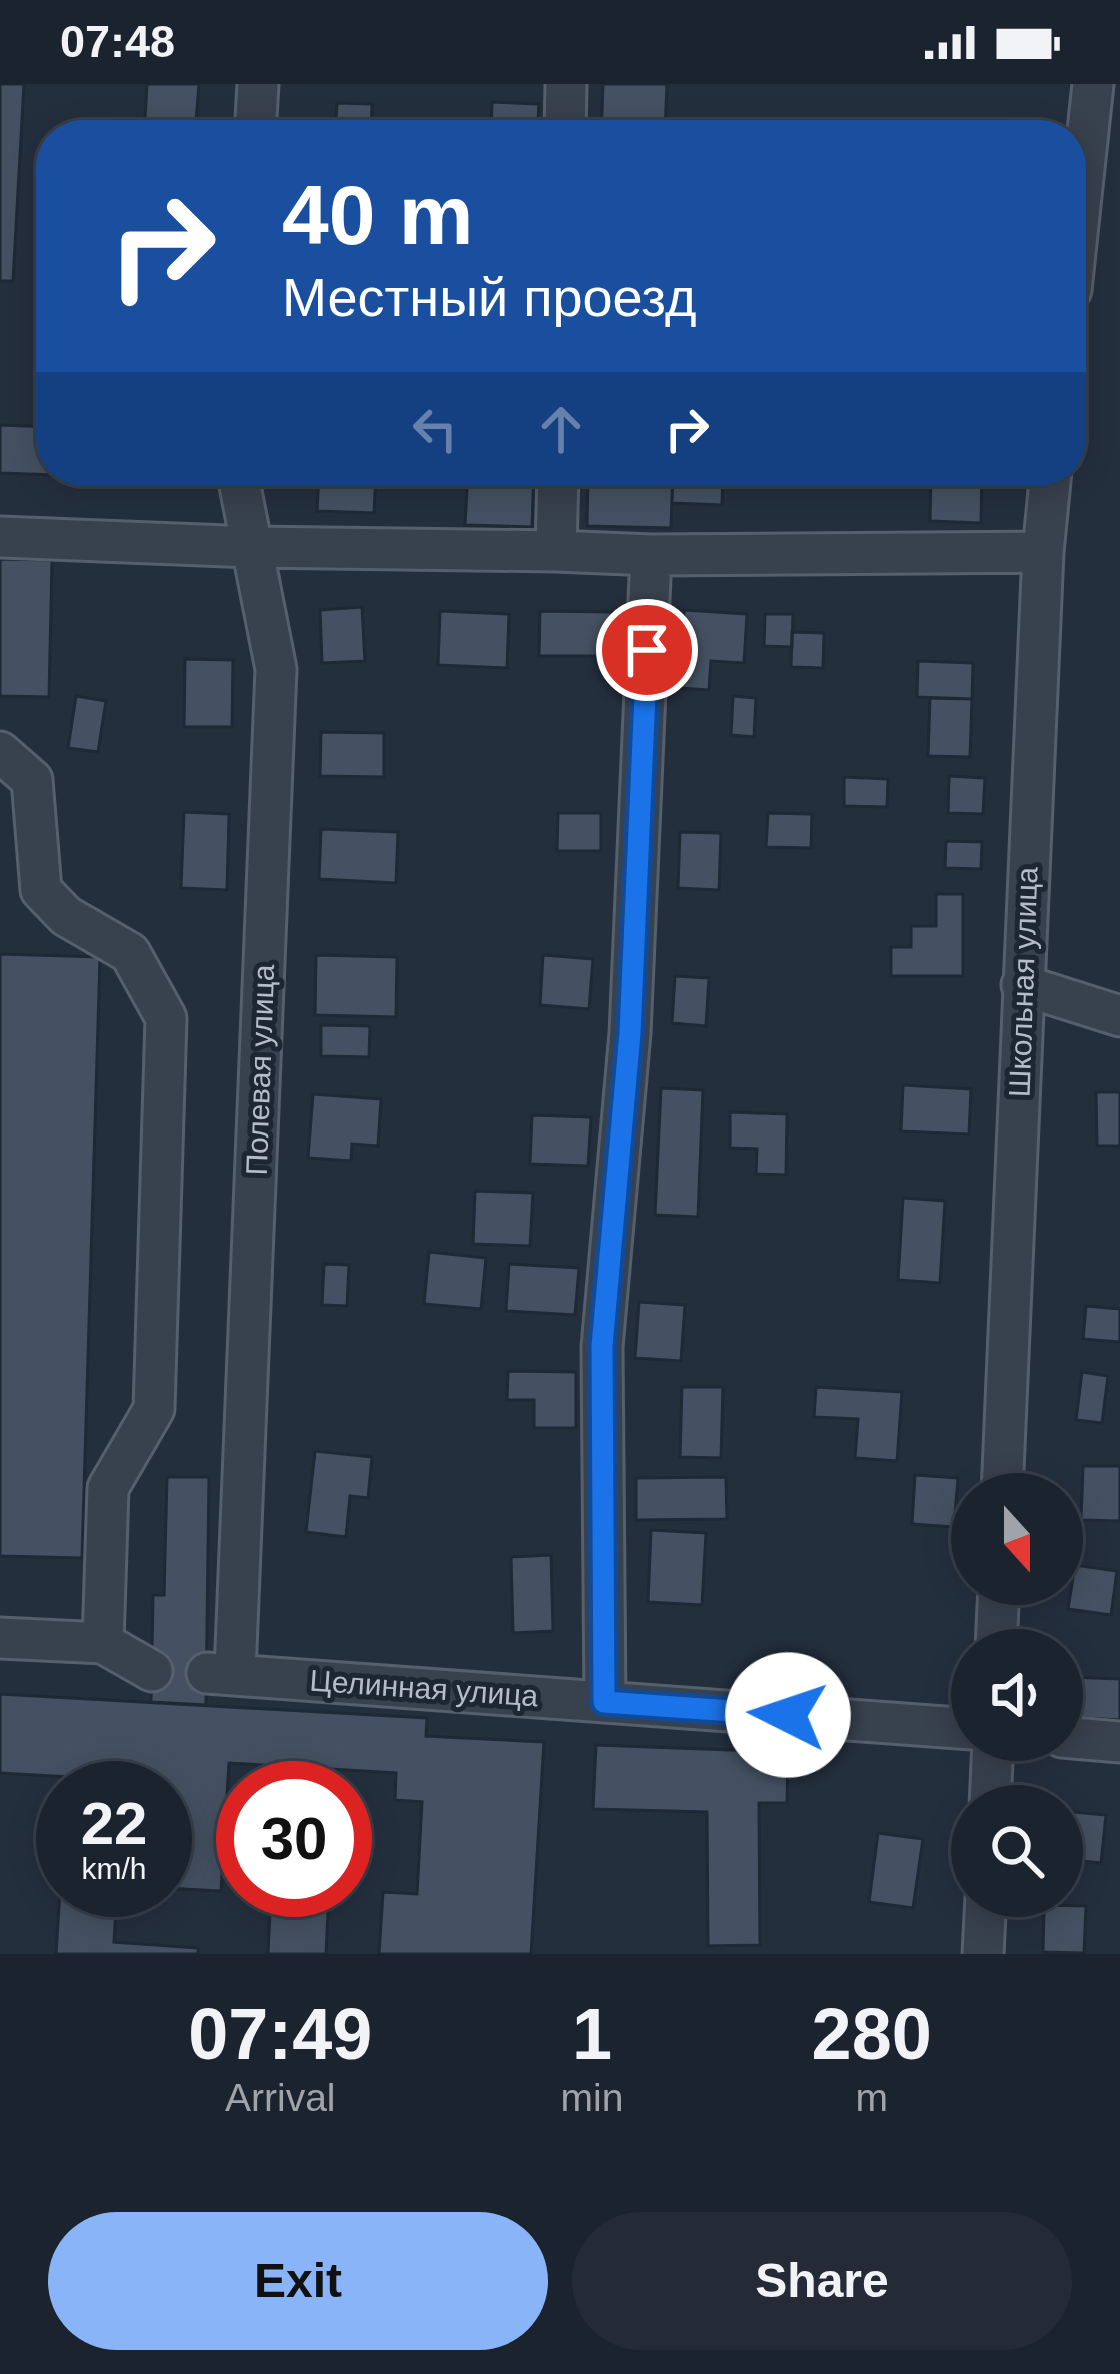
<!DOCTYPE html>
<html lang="en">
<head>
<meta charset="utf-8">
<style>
  body { margin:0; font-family:Arial,sans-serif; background:#242b36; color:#f1f3f6; height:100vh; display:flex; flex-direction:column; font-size:45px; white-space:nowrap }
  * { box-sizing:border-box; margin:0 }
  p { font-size:39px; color:#a0a4aa }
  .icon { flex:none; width:66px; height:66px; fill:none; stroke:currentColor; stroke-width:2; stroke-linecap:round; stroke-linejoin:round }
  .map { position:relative; height:1870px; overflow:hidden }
  .drawer { display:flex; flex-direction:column; background:#1b232e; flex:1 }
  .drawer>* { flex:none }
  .top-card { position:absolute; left:36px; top:36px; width:1050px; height:366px; border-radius:48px; box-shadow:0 6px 30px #0003,0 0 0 3px #39404a; background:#1a4fa0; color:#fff; overflow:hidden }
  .needle { width:78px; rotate:159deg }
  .buttons { position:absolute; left:951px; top:1389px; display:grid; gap:24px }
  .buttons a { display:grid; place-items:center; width:132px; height:132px; border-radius:50%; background:#1b232e; box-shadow:0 6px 30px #0003,0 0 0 3px #39404a; font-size:60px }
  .speed { position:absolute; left:36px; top:1677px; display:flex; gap:24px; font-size:60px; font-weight:700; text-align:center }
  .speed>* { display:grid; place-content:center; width:156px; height:156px; border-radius:50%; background:#1b232e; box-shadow:0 6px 30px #0003,0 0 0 3px #39404a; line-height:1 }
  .speed small { font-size:30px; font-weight:400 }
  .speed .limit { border:18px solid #d22; background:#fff; color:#111 }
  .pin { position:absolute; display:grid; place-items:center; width:102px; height:102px; color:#fff; margin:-51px; border:6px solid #fff; border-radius:50%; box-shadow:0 3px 12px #0007 }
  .me { position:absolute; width:132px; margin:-66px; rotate:274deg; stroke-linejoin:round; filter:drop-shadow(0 0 9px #0008) }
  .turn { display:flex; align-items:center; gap:42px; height:252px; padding:0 48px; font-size:54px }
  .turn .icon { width:156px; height:156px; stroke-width:2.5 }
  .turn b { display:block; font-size:84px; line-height:102px }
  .lanes { display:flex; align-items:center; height:114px; padding:0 48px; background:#0003; justify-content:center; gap:60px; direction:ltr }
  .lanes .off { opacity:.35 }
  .eta { display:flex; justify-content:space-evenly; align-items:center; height:204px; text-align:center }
  .eta b { font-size:72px; font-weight:800; line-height:84px }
  .cta { display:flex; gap:24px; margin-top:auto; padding:24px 48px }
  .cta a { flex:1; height:138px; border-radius:72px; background:#8ab4f8; color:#111; font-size:48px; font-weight:800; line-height:138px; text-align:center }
  .cta a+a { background:#242b36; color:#f1f3f6 }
  .status { display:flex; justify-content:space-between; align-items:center; height:84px; padding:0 60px; background:#1b232e; direction:ltr }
  .status svg { height:33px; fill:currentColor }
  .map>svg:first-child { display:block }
  .building { fill:#455162; stroke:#1f2835; stroke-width:3 }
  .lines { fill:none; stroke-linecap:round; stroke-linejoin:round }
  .minor-casing { stroke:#565f6c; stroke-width:45 }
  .minor { stroke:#38414e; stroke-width:39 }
  .route-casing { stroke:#114b97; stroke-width:30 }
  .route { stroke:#1a73e8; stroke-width:21 }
  .labels { text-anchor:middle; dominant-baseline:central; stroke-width:10; stroke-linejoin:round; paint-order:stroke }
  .street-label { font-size:30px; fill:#b4bcc9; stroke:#1d2633 }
</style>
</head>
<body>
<div class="status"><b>07:48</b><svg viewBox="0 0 49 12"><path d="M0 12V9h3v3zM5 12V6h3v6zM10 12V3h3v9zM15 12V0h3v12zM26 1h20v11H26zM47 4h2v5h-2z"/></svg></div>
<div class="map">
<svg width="1120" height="1870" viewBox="0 0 1120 1870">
  <rect width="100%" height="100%" fill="#242f3e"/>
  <!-- building -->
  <path class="building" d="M0,0H24L13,197H0Z
    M147,0H199L195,51H144Z
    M603,0H667L665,51H601Z
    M492,18L539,20L537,51H491Z
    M337,19L372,20L371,51H335Z
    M0,341L51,343V387H170V395L0,389Z
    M319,387H376L374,429L317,427Z
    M468,387H534L532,443L465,441Z
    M588,387H673L671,444L587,442Z
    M673,387H723L722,421L672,419Z
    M931,387H982L981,439L930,437Z
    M0,475L52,476L49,613L0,612Z
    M362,523L365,577L322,579L320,526Z
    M684,526L747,530L744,579L711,577L709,606L679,604Z
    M440,527L509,530L507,584L438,581Z
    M540,527L612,528V572H539Z
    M765,530H793L792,563L764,562Z
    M792,548L824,549L823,584L791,583Z
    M185,575L233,576L232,643H184Z
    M918,577L973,579L972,615L917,613Z
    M76,612L106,617L98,668L68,664Z
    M733,612L756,614L754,653L731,651Z
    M930,614L972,615L970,673L928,672Z
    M321,648L384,649V693L320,692Z
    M949,692L985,694L983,730L948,729Z
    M844,693L888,695L887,723L844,722Z
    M184,728L229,730L227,806L181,804Z
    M558,729H601V767H557Z
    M768,729L812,730L811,764L766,763Z
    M321,745L398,748L396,799L319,795Z
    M680,748L721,749L719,806L678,804Z
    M946,757L982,758L981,785L945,784Z
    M936,810H963V892H891V863H911V842H936Z
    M0,870L100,873L82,1474L0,1472Z
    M316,871L397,873L396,933L315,931Z
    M543,871L593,875L589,925L540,921Z
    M675,892L709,894L706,942L672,939Z
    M321,941L370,942L369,973L321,972Z
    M903,1001L971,1005L969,1050L901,1047Z
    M661,1004L703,1006L698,1133L655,1131Z
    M1096,1008H1120V1062H1097Z
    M313,1010L381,1015L378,1062L352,1060L351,1077L308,1074Z
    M730,1028L787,1030L786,1091L756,1090L757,1065L730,1064Z
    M532,1031L591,1033L588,1082L530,1080Z
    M475,1107L533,1109L530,1162L473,1160Z
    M903,1114L945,1117L940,1199L898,1196Z
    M429,1168L486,1174L481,1225L424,1220Z
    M324,1180L349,1181L347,1222L322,1221Z
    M509,1180L579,1184L575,1231L506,1227Z
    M639,1218L685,1221L681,1277L635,1274Z
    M1086,1222L1120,1225V1258L1083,1255Z
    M508,1287L576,1288V1344H534V1316H507Z
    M1082,1288L1108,1292L1102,1339L1076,1336Z
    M682,1303H723L721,1374L680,1373Z
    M816,1303L902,1308L897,1377L855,1374L858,1335L814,1333Z
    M315,1367L372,1373L368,1414L350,1412L346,1453L306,1448Z
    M1083,1382H1120V1437L1081,1436Z
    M915,1391L958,1394L954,1443L912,1440Z
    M167,1393H209L206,1621L151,1618L153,1511H164Z
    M726,1393L727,1435L636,1436V1394Z
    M651,1446L706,1449L702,1521L648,1518Z
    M551,1471L553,1547L513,1549L511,1473Z
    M1075,1481L1117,1487L1111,1531L1068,1525Z
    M1068,1593L1120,1595V1636L1065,1633Z
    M0,1610L427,1634L426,1652L544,1658L531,1870H379L383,1808L417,1810L422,1718L395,1716L396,1689L229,1679L221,1807L165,1804V1704H139V1697L0,1689Z
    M596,1661L788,1668L787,1719H759L760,1861L708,1862L707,1728L593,1725Z
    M1062,1727L1106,1731L1101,1779L1062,1775Z
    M878,1749L923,1755L913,1824L869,1818Z
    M63,1759V1806H117L114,1858L198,1864V1870H56Z
    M271,1806H329L326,1870H268Z
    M1044,1821L1086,1822L1084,1869L1043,1868Z"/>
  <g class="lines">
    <!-- minor casing -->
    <g class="minor-casing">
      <path id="minor" d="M255,51L258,0
        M565,51L566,0
        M1071,206L1093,0
        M558,387L556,467L651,471L630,949L602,1263L605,1618
        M0,453L252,463L556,467
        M651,471L1043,468
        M0,668L32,696L41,806L66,832L130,869L166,934L154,1325L108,1404L103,1559
        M1022,901L1120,932
        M1002,1410L1043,468L1051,387
        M0,1554L103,1559L152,1587
        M996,1566L999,1500
        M207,1589L972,1645
        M235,1589L276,585L237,387
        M1062,1653L1120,1658
        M990,1722L993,1656
        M983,1870L986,1812"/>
    </g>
    <!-- minor -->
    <use href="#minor" class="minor"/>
  </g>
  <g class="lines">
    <!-- route casing -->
    <g class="route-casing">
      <path id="route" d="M647,566L630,949L602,1262L604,1618L788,1631"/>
    </g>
    <!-- route -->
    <use href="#route" class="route"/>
  </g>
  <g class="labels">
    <!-- street labels -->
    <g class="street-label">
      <text transform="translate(1023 898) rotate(-88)">Школьная улица</text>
      <text transform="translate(260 986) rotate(-88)">Полевая улица</text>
      <text transform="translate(424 1604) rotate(4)">Целинная улица</text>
    </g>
  </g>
</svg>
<div class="buttons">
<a><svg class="needle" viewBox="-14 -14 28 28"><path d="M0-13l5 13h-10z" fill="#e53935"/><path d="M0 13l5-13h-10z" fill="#a0a4aa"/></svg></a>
<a><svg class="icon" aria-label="sound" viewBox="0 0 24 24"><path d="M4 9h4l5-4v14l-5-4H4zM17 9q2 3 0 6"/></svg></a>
<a><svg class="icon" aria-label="search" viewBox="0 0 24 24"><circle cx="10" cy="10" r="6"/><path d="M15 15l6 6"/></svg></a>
</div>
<div class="speed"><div>22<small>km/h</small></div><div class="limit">30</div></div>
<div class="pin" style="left:647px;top:566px;background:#d93025"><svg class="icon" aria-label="arrive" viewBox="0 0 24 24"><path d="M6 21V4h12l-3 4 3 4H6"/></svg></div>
<svg class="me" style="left:788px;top:1631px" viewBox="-20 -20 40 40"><circle r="19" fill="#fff"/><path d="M0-13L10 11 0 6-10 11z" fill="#1a73e8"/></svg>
<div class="top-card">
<div class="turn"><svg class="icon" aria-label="right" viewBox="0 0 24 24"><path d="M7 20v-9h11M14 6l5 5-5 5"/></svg><div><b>40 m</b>Местный проезд</div></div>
<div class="lanes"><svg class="icon off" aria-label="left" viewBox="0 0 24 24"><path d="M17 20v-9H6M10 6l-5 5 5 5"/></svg><svg class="icon off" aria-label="ahead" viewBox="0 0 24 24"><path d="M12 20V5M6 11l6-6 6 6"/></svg><svg class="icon" aria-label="right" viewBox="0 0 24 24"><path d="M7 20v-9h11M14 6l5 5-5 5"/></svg></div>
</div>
</div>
<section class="drawer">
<div class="eta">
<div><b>07:49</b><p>Arrival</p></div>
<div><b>1</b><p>min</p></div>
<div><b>280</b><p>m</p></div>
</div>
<div class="cta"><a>Exit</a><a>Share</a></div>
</section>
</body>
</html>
